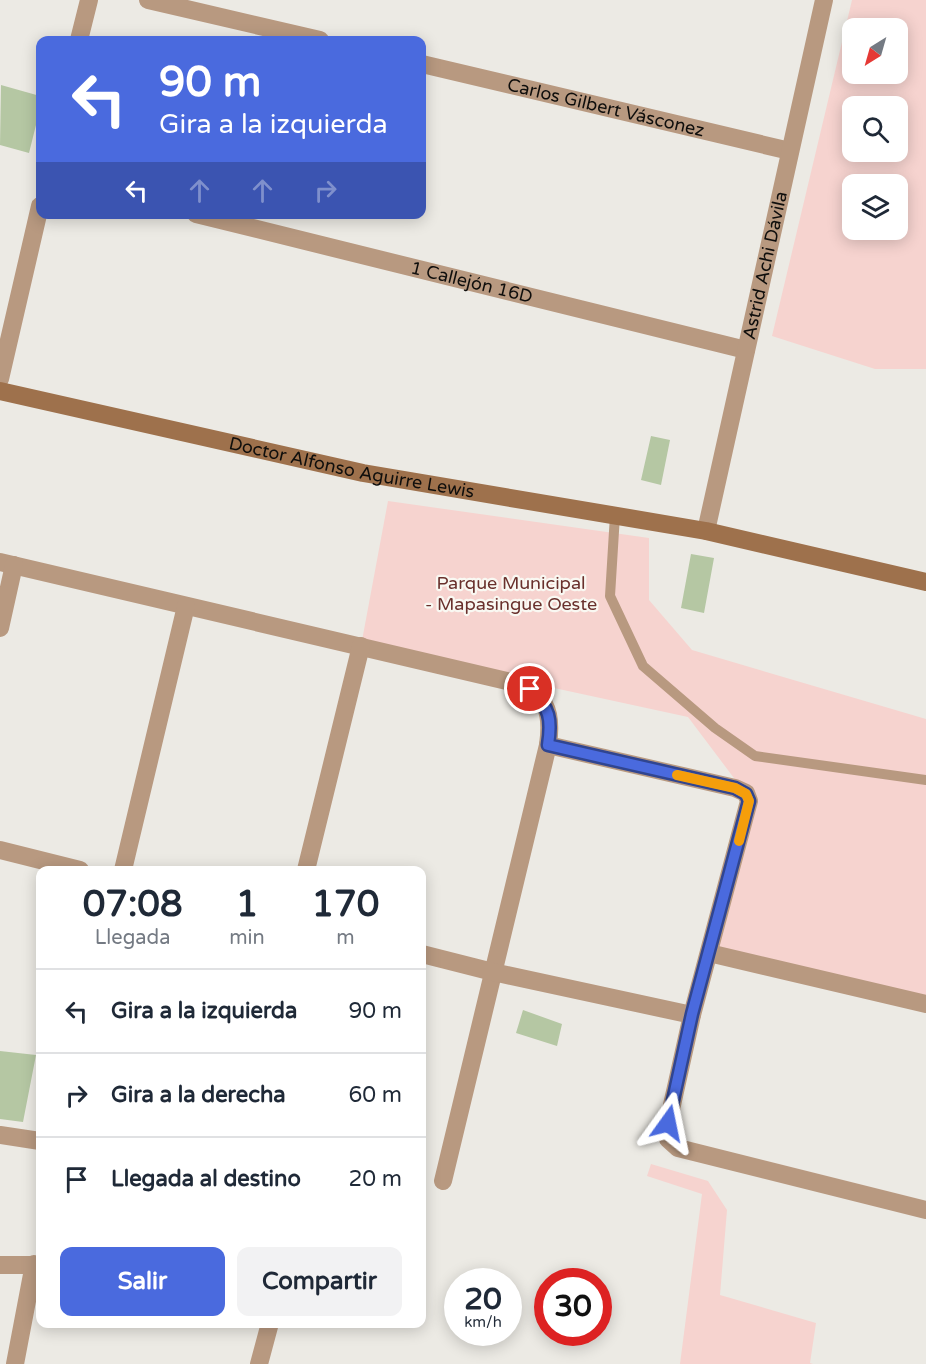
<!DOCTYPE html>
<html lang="es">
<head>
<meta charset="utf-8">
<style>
  body { margin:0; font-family:"Varela Round",sans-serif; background:#f2f2f3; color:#1f2937; height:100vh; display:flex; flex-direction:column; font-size:22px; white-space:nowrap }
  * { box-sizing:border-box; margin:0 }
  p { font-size:20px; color:#747a83 }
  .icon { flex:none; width:33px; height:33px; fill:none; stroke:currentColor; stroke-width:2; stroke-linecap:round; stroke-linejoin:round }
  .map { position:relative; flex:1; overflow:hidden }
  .drawer { position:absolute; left:36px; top:866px; width:390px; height:462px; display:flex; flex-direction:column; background:#fff; border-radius:12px; box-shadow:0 3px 15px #0003 }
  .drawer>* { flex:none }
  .banner { position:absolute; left:36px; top:36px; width:390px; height:183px; border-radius:12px; box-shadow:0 3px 15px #0003; background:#4a6ade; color:#fff; overflow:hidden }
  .needle { width:39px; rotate:217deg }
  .fabs { position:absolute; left:842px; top:18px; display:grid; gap:12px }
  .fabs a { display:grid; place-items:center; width:66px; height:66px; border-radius:12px; background:#fff; box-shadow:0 3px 15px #0003; font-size:30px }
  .speed { position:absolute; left:444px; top:1268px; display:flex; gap:12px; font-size:30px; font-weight:700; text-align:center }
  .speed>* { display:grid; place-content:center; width:78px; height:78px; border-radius:50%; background:#fff; box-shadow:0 3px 15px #0003; line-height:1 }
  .speed small { font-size:15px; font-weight:400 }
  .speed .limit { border:9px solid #d22; background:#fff; color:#111 }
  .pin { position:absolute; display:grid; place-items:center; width:51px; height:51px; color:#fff; margin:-26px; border:3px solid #fff; border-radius:50%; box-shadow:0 2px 6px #0007 }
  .me { position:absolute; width:66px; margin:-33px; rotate:12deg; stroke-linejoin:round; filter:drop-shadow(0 0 4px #0008) }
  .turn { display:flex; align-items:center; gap:21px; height:126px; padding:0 24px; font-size:27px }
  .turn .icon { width:78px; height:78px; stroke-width:2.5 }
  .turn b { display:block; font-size:42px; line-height:51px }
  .lanes { display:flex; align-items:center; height:57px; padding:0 24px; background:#0003; justify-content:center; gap:30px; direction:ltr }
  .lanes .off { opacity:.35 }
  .eta { display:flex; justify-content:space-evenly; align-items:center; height:102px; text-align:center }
  .eta b { font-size:36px; font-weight:800; line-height:42px }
  .action { display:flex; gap:12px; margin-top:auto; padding:12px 24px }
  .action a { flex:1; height:69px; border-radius:12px; background:#4a6ade; color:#fff; font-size:24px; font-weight:800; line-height:69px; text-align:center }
  .action a+a { background:#f2f2f3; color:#1f2937 }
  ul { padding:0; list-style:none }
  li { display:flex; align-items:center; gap:18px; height:84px; padding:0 24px; border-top:2px solid #e0e1e3 }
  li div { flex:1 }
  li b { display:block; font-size:22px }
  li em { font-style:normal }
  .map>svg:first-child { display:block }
  .green { fill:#f6d3cf; fill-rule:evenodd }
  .building { fill:#b5c7a3 }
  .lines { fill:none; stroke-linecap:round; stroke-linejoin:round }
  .lane { stroke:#b89980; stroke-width:10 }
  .street { stroke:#b89980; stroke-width:18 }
  .secondary { stroke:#9e714c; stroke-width:18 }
  .route-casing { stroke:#304590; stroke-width:15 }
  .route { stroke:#4a6ade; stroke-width:10 }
  .slow { stroke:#f59e0b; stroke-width:10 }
  .labels { text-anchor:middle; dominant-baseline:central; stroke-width:4.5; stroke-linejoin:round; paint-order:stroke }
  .street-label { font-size:18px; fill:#0f0e0c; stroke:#f9f8f2 }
  .park-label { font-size:18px; fill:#69302c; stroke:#f9f8f2 }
</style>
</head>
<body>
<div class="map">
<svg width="926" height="1364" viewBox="0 0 926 1364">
  <rect width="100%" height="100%" fill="#eceae4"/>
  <!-- green -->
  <path class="green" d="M852,0H926V369H875L772,336ZM852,28H897V74H852ZM852,106H897V152H852ZM852,184H897V230H852Z
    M388,501L649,538V600L692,650L926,719V1003L709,953L746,794L688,717L361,646Z
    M651,1164L708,1181L727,1210L720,1295L816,1323L810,1363L813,1364H680L702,1194L647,1176Z"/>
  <!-- building -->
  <path class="building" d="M1,85L40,96V109L29,153L0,145Z
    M651,436L670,440L661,485L641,480Z
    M691,554L714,558L704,613L681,608Z
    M523,1010L562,1024L557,1046L516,1033Z
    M0,1051L36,1055L23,1122L0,1119Z"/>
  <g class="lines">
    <!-- lane -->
    <path class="lane" d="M615,515L610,596L643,666L715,728L755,756L926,780"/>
    <!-- street -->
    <g class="street">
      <path d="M148,0L320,40"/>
      <path d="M79,40L89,0"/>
      <path id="s1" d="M422,64L790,151"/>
      <path id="s2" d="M196,214L746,350"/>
      <path d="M0,379L40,206"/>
      <path id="s3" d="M706,531L824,0"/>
      <path d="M0,562L511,682C546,695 553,709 548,745L443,1181"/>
      <path d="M0,628L14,565"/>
      <path d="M0,850L80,870"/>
      <path d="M123,870L186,606"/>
      <path d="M306,870L361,646"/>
      <path d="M709,953L926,1004"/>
      <path d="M422,954L493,972L692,1015L749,801L746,793L735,788L548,745"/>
      <path d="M692,1015L668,1123V1139L678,1148L926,1210"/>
      <path d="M0,1135L40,1141"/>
      <path d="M0,1265H40"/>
      <path d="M15,1364L34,1264"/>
      <path d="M259,1364L270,1323"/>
    </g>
    <!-- secondary -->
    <path class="secondary" id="s4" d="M0,391L363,473L706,531L926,582"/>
  </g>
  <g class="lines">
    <!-- route casing -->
    <g class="route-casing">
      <path id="route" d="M530,689C550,708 552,719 548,745L735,788L746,794L749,801L692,1014L668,1123"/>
    </g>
    <!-- route -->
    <use href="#route" class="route"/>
    <!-- slow -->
    <path class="slow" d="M677,775L735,788L746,794L749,801L739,841"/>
  </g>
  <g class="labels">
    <!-- street labels -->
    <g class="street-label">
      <text stroke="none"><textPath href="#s1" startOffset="189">Carlos Gilbert Vásconez</textPath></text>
      <text stroke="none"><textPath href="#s3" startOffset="272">Astrid Achi Dávila</textPath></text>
      <text stroke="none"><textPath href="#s2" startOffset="284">1 Callejón 16D</textPath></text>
      <text stroke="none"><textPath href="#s4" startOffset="360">Doctor Alfonso Aguirre Lewis</textPath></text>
    </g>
    <!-- park labels -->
    <g class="park-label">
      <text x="511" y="583">Parque Municipal<tspan x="511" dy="21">- Mapasingue Oeste</tspan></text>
    </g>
  </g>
</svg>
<div class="fabs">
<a><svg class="needle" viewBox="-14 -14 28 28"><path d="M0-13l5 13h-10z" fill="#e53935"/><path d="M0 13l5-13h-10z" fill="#747a83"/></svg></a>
<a><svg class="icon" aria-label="search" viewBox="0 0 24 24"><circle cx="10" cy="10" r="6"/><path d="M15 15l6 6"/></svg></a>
<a><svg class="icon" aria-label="layers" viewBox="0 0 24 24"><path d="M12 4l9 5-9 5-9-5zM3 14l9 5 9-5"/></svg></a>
</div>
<div class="speed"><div>20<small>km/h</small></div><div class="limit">30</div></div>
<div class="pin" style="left:530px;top:689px;background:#d93025"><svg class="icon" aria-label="arrive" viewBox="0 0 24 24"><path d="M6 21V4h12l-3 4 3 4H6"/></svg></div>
<svg class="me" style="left:668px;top:1123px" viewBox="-20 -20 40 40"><path d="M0-17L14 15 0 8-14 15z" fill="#4a6ade" stroke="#fff" stroke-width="4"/></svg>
<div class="banner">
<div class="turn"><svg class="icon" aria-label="left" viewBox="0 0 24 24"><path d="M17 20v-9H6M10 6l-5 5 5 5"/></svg><div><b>90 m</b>Gira a la izquierda</div></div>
<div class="lanes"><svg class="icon" aria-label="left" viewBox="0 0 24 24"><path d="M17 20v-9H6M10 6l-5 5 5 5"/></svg><svg class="icon off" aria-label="ahead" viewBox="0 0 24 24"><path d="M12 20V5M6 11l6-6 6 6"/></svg><svg class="icon off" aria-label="ahead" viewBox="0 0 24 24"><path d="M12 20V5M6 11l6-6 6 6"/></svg><svg class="icon off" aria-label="right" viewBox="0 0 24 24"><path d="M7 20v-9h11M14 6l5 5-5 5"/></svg></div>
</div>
<section class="drawer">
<div class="eta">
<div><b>07:08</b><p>Llegada</p></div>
<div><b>1</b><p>min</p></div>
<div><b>170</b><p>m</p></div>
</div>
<ul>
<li><svg class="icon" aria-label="left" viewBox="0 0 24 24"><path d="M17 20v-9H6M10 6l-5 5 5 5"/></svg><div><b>Gira a la izquierda</b></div><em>90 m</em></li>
<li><svg class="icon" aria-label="right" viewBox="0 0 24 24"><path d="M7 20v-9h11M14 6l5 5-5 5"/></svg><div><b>Gira a la derecha</b></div><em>60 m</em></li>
<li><svg class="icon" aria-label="arrive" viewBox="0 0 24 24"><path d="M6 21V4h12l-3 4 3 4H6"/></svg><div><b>Llegada al destino</b></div><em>20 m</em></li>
</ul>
<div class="action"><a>Salir</a><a>Compartir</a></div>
</section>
</div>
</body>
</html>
